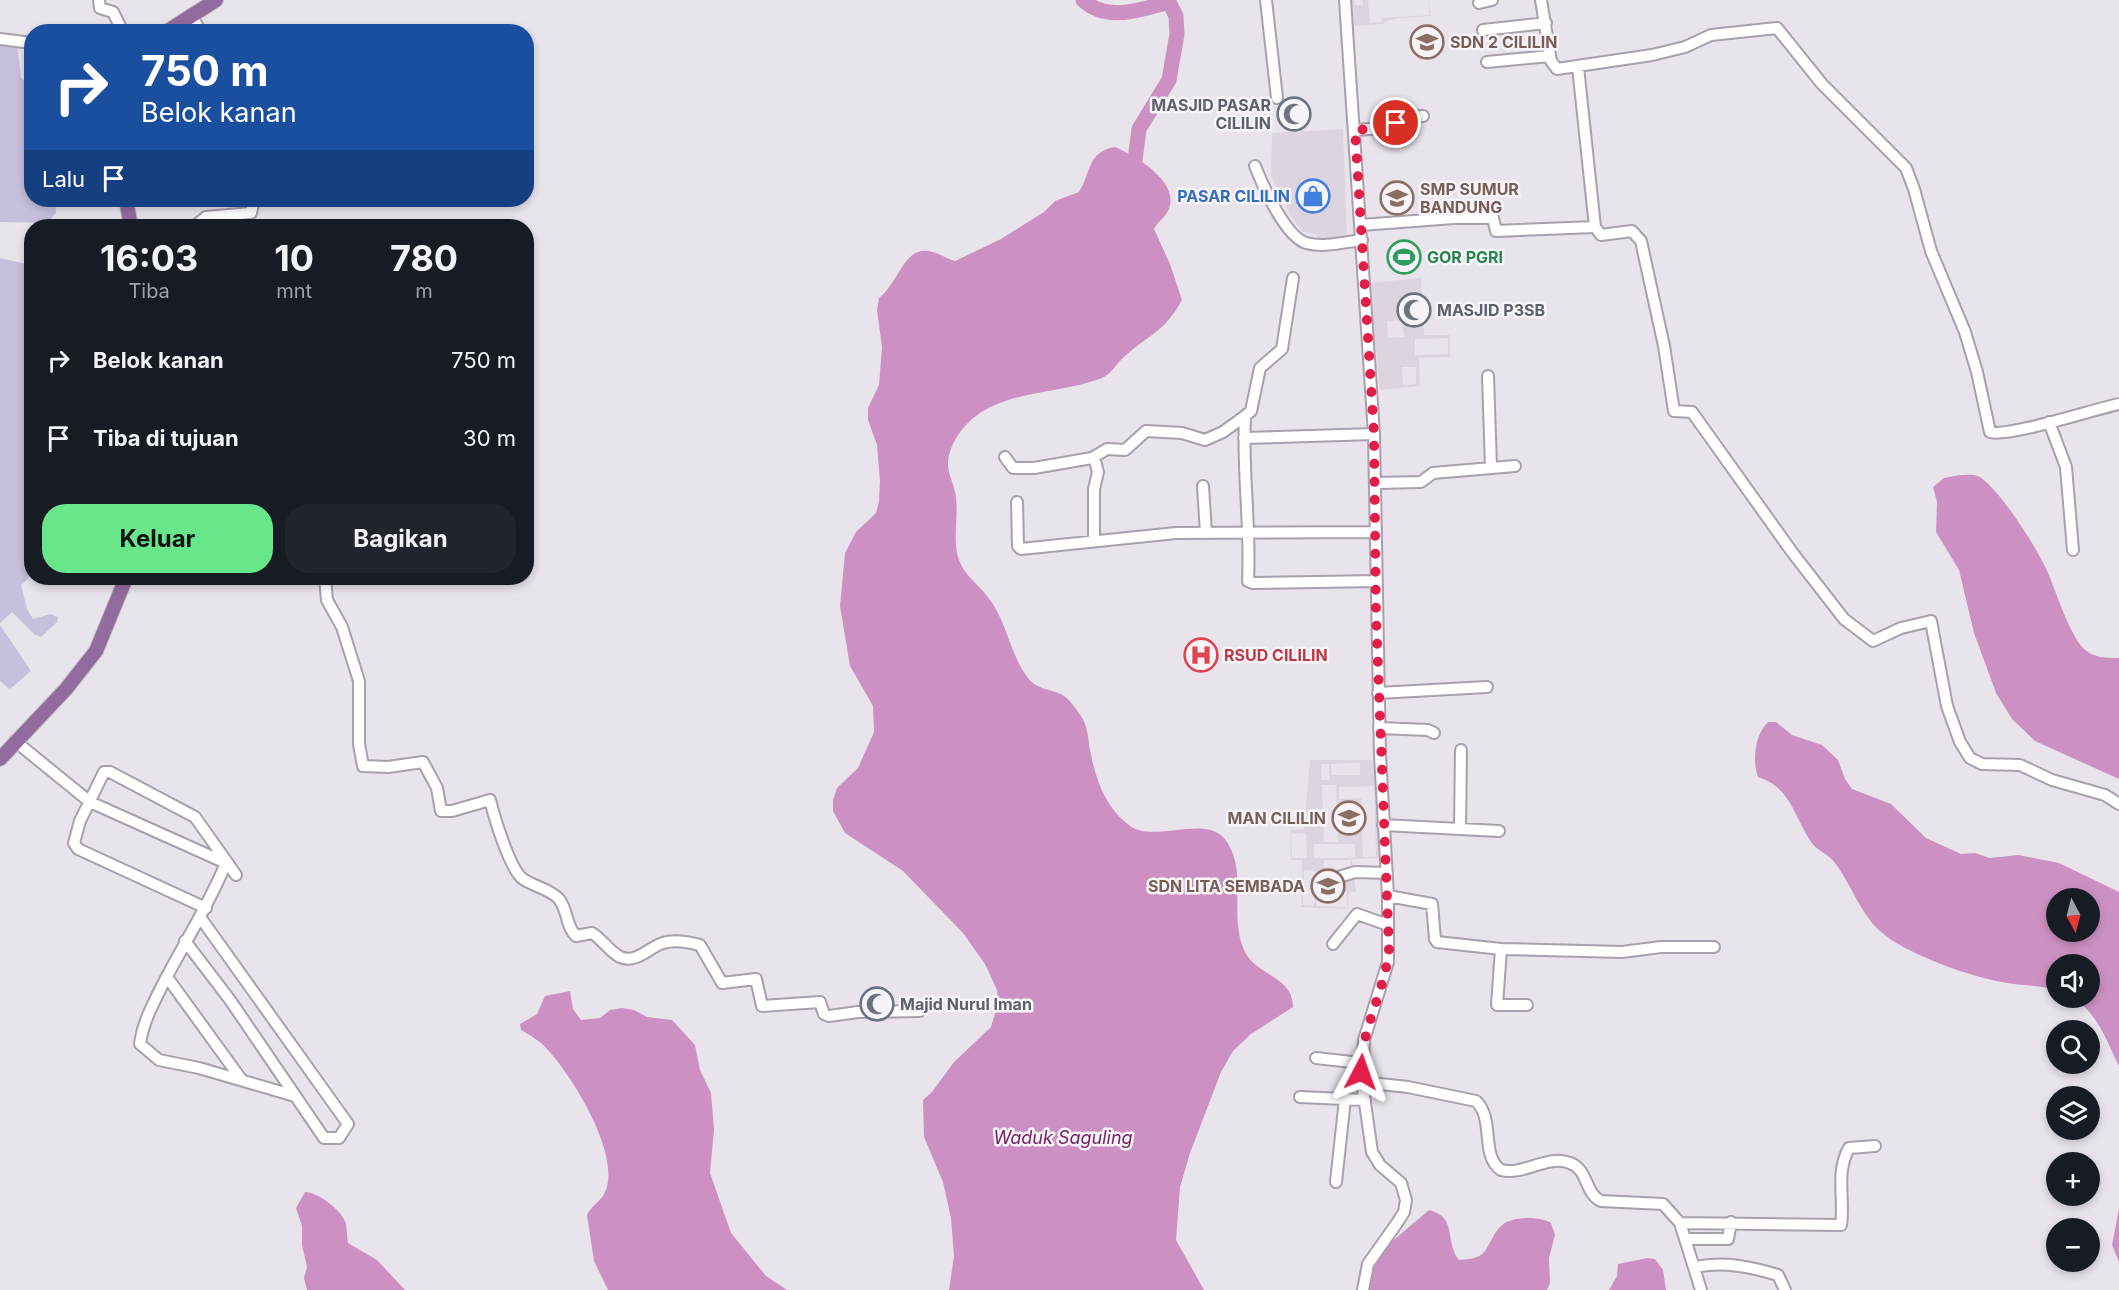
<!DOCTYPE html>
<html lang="id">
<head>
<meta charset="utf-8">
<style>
  body { margin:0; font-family:Inter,sans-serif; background:#20242c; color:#f1f3f6; height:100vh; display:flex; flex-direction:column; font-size:22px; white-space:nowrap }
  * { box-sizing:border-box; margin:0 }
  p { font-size:20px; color:#9ea1a6 }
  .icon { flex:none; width:33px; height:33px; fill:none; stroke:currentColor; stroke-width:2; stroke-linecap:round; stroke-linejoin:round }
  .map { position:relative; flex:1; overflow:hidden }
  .panel { position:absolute; left:24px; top:219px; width:510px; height:366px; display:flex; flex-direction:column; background:#171b24; border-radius:24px; box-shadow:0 3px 9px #0003 }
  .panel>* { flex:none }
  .banner { position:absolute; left:24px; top:24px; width:510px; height:183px; border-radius:24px; box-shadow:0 3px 9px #0003; background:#1a4fa0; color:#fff; overflow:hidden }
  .needle { width:39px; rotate:173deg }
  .tools { position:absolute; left:2046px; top:888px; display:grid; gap:12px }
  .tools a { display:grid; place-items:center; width:54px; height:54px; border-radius:50%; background:#171b24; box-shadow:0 3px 9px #0003; font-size:30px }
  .pin { position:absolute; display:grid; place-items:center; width:51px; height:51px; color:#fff; margin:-26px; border:3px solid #fff; border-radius:50%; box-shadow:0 2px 6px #0007 }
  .me { position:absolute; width:66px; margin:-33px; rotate:4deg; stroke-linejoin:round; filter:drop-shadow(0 0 4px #0008) }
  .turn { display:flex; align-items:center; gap:21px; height:126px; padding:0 18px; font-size:27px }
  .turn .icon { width:78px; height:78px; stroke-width:2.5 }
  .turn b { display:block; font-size:42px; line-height:51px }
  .then { display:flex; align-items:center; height:57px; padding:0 18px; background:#0003; gap:12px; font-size:22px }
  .eta { display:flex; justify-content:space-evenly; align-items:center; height:102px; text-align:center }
  .eta b { font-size:36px; font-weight:700; line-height:42px }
  .primary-button { display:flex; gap:12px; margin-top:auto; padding:12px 18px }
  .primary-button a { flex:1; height:69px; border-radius:24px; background:#67e789; color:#111; font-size:24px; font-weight:700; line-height:69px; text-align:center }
  .primary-button a+a { background:#20242c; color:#f1f3f6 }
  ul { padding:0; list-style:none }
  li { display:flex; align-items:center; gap:18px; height:78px; padding:0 18px }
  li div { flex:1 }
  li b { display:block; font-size:22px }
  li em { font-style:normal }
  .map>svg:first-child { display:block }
  .built { fill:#dcd5e0; fill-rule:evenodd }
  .green { fill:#c7bfdb }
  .water { fill:#cc91c2; fill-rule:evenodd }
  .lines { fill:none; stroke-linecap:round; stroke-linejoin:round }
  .river { stroke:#cc91c2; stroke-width:15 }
  .minor-casing { stroke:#a99fad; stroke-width:14 }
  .major-casing { stroke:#c7c2c8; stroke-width:16 }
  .minor { stroke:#fff; stroke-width:10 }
  .major { stroke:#926c9e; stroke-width:14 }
  .route { stroke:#e11d48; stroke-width:10; stroke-dasharray:0 18 }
  .labels { text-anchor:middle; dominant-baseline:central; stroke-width:5; stroke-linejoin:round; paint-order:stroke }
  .education-label { font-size:16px; font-weight:bold; fill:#785e54; stroke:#f7f4f9; text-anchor:start }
  .worship-label { font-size:16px; font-weight:bold; fill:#5b616d; stroke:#f7f4f9; text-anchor:start }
  .shop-label { font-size:16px; font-weight:bold; fill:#366cbe; stroke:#f7f4f9; text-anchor:end }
  .leisure-label { font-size:16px; font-weight:bold; fill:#27864d; stroke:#f7f4f9; text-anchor:start }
  .health-label { font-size:16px; font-weight:bold; fill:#be3a42; stroke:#f7f4f9; text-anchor:start }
  .water-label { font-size:18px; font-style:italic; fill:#742365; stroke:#f7f4f9 }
</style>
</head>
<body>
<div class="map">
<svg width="2119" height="1290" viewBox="0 0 2119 1290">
  <rect width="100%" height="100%" fill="#e9e4ec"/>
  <!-- built -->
  <path class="built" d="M1349,0H1354L1355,5H1363V0H1368L1370,23L1382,22V18L1429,15L1428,0L1431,16L1401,18L1385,21L1383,24L1351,26Z
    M1343,129L1347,238L1318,241L1316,234L1303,232L1290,215L1271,176L1272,133Z
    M1421,278L1424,335H1450V357L1419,358L1420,386L1380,390L1369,283ZM1422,300L1424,318L1406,319L1405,302ZM1402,320L1404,337L1388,338L1387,321ZM1448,338V354L1415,355V339ZM1402,367H1416V384L1403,385Z
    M1310,760H1377L1379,858L1348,859L1352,860L1356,892H1349L1348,909L1301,907L1302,860H1291L1290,835L1291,830L1304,829ZM1360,763V775H1332L1331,764ZM1321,764H1329V780H1321ZM1322,785H1336L1338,842H1324ZM1374,786L1376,856L1363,857L1361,798L1339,799V787ZM1309,809H1320V826L1310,827ZM1306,833L1307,858H1292L1291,834ZM1314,844H1355V858H1314ZM1324,860H1351V872H1324ZM1304,870L1316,871L1314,906L1303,905ZM1317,892H1347V907L1316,906Z"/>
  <!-- green -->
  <path class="green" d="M0,41L17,45L21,78L28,83L31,91L32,200H55L56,213L47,223L0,222Z
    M0,258L31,265L32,575L21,585L27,609L33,619L50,614L58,617L57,622L41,637L34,634L12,612L0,623Z
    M0,625L31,671L10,689L0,681Z"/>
  <!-- water -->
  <path class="water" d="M1115,147C1135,156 1182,182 1168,211C1165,217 1157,223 1154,229L1170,264L1182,300C1164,333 1149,334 1124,357C1117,363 1111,374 1102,378C1050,398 982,387 953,444C950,451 948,456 948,464C948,473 952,480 954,488C961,511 951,538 959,560C964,575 978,584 987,596C1007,620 1009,653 1028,678C1038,691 1052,688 1064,696C1070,700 1077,710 1081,716C1088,726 1088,739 1090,750C1096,780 1105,807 1130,826C1154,843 1204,815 1224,838C1250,870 1227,915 1245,952C1257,976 1293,976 1293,1007L1251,1034L1233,1051L1221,1072L1190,1153L1180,1187L1176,1240L1204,1290H949L954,1256L951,1218L943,1182L924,1137L923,1100L932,1092L954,1062L991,1027L998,1004L997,990L985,964L963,933L903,871L845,833L833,811V800L837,788L858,768L874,732L873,706L850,666L840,606L845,553L856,532L876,513L879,501L880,481L877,445L868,420V408L879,385L882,347L877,310L879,298C898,284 904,247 928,251C937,252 945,258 955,261L1001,239L1044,212L1055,201L1079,192C1092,171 1087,152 1115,147Z
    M1960,475C1965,475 1973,474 1978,476C1998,486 2043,556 2050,578C2058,597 2069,633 2084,649C2094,658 2107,658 2119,658V779L2035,741L2012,719L1996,693L1974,633L1959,570L1936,532L1937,502L1933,487L1944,478Z
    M1768,722H1776L1792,735L1822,745L1838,760L1845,779L1852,789L1891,804L1926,838L1961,854L1975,853L1990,858L2018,855L2059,863L2119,892V1066C2107,1042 2097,1012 2073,998H2090V964H2056V990C2041,985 2023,986 2007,983C1973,978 1905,954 1880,931C1860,913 1851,884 1835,863C1829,854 1817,851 1811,842C1794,817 1791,787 1758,777C1752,761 1755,734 1768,722ZM2090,898V932H2056V898Z
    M570,991L573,1009L581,1020L600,1018L610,1010L622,1008L634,1010L647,1017L672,1020L695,1045L700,1070L711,1093L714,1130L710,1173L731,1233L766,1276L787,1290H608L594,1261L587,1215C593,1203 606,1200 608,1181C613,1143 572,1076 547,1049C540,1041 530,1035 521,1030L520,1024L537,1014L545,996Z
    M305,1192C318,1192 343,1211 346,1224C347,1229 347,1237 348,1243L377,1260L405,1290H307L304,1278L307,1267L302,1245V1226L296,1208Z
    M2119,1209V1262L2112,1245Z
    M1429,1210C1458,1217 1444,1241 1459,1260C1468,1259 1479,1259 1485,1251C1491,1242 1493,1234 1501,1226C1511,1216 1539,1216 1551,1223L1555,1235L1549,1258L1550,1283L1547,1290H1368L1369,1276L1389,1244Z
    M1647,1258L1655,1259L1663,1270L1666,1290H1609L1617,1276L1618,1264Z"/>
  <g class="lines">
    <!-- river -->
    <path class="river" d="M1083,0C1107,23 1143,9 1169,2L1176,16L1177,34L1169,80L1139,129L1133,176"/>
    <!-- minor casing -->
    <g class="minor-casing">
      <path id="minor" d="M99,0L100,8L113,12L123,32
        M1266,0L1277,98
        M1345,0L1374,434L1380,755L1388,896V962L1364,1040L1362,1082L1372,1152L1380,1165L1401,1183L1406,1200L1404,1212L1397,1223L1368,1264L1363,1290
        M1541,0L1551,61L1557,69L1652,55L1685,47L1711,35L1777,28L1822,84L1906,168L1914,189L1931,251L1965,332L1977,372L1990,432C2007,438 2094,409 2119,404
        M1479,3L1492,0
        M191,15L201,32
        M1483,30L1546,23
        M0,39L32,43
        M1487,62L1550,56
        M1578,67L1595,227L1601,235L1632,231L1641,241L1664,346L1674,411L1692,412L1792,552L1844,619L1873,641L1901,628L1931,621L1947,706L1960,742L1970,758L1982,764L2020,765L2052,780L2105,795L2119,804
        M1355,130L1383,128L1403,118L1423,116
        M1255,166C1263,186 1285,236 1306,243C1323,248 1345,242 1362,240
        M1361,225L1454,218H1493L1496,231L1595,227
        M195,226L206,217L251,213L254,200
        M1293,278L1282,349L1260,368L1251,411L1245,416C1242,471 1251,526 1248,581L1253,583L1377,581
        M1488,376L1491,468
        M2049,422L2066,467L2073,550
        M1244,438L1374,434
        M1005,457L1013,468H1034L1092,458L1107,449L1125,450L1146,431L1182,433L1205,440L1223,432L1245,416
        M1376,483L1421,482L1433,473L1515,466
        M1203,486L1206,533
        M1017,502L1018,546L1021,549L1176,533L1376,532
        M1094,541V489L1098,472L1094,457
        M325,578L327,600L342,627L359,681V744L363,766L388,767L423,762L437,788L441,811H452L490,800C494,816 510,870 523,879C535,887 550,889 559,899C568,910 566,927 576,936L592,933C602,939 609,951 620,957C637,964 649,947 663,943C675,939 689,942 700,945L722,983L756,979L762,1006L820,1002L824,1014L829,1016L858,1012L920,1011
        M1378,693L1487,687
        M1379,728L1428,730L1434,733
        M15,741L90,802L226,863C209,905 184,943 163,984C153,1004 143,1022 140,1044L159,1060L199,1068L295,1096
        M1383,825L1499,831
        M1460,829L1461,750
        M1319,883L1355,872L1387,873
        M1388,896L1432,904L1435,939L1437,942L1501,949L1497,1005H1527
        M206,908L78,849L74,843L80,821L104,772H110L195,817L236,875
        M185,941L230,1000L324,1138H339L348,1124L200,917
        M1333,944L1357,914L1388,925
        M1501,949L1622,952L1661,947H1714
        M167,977L241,1079
        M1316,1058L1361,1063
        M1362,1082L1408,1087L1476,1101C1495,1119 1480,1156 1501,1170C1523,1176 1548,1154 1570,1163C1588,1169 1585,1194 1601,1201L1663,1204L1680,1223L1701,1290
        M1300,1097L1365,1100
        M1336,1182L1345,1099
        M1680,1223L1841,1225C1845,1199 1835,1173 1849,1148L1875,1146
        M1687,1239H1728L1731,1222
        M1696,1267C1724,1261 1751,1267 1778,1275L1785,1290"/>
    </g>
    <!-- major casing -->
    <g class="major-casing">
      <path id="major" d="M166,32L216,0
        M126,200L131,226
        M0,759L66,689L96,651L126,578"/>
    </g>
    <!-- minor -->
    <use href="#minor" class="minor"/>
    <!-- major -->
    <use href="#major" class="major"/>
  </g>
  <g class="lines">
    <!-- route -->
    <path class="route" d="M1361,1072C1361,1028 1385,992 1389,949L1376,614L1374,434L1355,130L1383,128L1396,123"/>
  </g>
  <!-- icons -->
  <defs>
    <g id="school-ring" transform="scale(1.725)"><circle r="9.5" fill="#f7f4f9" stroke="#8d6e63" stroke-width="1.5"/><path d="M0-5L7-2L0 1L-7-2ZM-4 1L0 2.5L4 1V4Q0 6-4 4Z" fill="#8d6e63"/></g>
    <g id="mosque-ring" transform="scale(1.725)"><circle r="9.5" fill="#f7f4f9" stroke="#6b7280" stroke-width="1.5"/><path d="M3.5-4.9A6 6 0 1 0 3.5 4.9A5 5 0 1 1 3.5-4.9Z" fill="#6b7280"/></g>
    <g id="shop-ring" transform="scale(1.725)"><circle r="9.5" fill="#f7f4f9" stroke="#3f7fe0" stroke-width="1.5"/><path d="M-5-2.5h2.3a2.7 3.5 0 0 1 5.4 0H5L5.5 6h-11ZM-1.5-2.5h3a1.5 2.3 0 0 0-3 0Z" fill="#3f7fe0"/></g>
    <g id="stadium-ring" transform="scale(1.725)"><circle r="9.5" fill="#f7f4f9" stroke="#2e9e5b" stroke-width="1.5"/><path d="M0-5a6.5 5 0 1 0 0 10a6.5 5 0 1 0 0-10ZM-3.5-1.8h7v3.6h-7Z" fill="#2e9e5b"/></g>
    <g id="hospital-ring" transform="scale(1.725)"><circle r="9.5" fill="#f7f4f9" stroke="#e0444e" stroke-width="1.5"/><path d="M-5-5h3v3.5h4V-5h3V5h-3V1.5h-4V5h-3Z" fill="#e0444e"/></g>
  </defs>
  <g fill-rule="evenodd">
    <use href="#school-ring" x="1427" y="42"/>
    <use href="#mosque-ring" x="1294" y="114"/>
    <use href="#shop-ring" x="1313" y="196"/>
    <use href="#school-ring" x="1397" y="198"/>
    <use href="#stadium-ring" x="1404" y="257"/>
    <use href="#mosque-ring" x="1414" y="310"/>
    <use href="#hospital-ring" x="1201" y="655"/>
    <use href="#school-ring" x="1349" y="818"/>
    <use href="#school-ring" x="1328" y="886"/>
    <use href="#mosque-ring" x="877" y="1004"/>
  </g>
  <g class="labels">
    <!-- education labels -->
    <g class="education-label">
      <text x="1450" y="42">SDN 2 CILILIN</text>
      <text x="1420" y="189">SMP SUMUR<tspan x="1420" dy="18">BANDUNG</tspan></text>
      <text x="1326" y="818" text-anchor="end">MAN CILILIN</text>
      <text x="1305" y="886" text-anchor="end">SDN LITA SEMBADA</text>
    </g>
    <!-- worship labels -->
    <g class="worship-label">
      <text x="1271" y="105" text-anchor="end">MASJID PASAR<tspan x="1271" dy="18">CILILIN</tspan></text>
      <text x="1437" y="310">MASJID P3SB</text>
      <text x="900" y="1004">Majid Nurul Iman</text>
    </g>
    <!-- shop labels -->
    <g class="shop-label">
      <text x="1290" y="196">PASAR CILILIN</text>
    </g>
    <!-- leisure labels -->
    <g class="leisure-label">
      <text x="1427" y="257">GOR PGRI</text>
    </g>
    <!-- health labels -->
    <g class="health-label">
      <text x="1224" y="655">RSUD CILILIN</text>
    </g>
    <!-- water labels -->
    <g class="water-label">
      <text x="1063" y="1137">Waduk Saguling</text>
    </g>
  </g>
</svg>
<div class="tools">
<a><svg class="needle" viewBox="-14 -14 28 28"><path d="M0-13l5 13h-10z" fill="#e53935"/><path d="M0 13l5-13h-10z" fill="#9ea1a6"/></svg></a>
<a><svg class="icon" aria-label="sound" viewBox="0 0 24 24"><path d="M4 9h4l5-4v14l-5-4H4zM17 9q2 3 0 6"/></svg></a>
<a><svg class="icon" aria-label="search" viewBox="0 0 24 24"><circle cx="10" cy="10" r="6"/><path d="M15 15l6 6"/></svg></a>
<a><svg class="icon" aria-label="layers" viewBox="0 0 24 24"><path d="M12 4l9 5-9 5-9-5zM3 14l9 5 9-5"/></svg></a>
<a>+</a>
<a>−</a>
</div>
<div class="pin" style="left:1396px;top:123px;background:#d93025"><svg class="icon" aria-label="arrive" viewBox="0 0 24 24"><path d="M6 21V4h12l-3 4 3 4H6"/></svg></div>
<svg class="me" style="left:1361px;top:1072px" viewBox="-20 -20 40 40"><path d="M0-17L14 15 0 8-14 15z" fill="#e11d48" stroke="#fff" stroke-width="4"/></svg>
<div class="banner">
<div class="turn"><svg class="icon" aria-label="right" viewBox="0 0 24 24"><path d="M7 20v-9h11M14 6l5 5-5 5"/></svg><div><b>750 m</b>Belok kanan</div></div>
<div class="then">Lalu<svg class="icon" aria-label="arrive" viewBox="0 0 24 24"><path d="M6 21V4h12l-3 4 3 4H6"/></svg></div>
</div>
<section class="panel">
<div class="eta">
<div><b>16:03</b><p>Tiba</p></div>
<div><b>10</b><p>mnt</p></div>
<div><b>780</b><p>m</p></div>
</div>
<ul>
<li><svg class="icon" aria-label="right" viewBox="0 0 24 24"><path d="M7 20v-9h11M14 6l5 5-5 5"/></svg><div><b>Belok kanan</b></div><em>750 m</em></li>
<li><svg class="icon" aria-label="arrive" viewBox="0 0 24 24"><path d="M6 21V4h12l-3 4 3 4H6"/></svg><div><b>Tiba di tujuan</b></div><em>30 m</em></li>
</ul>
<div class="primary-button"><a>Keluar</a><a>Bagikan</a></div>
</section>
</div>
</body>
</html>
